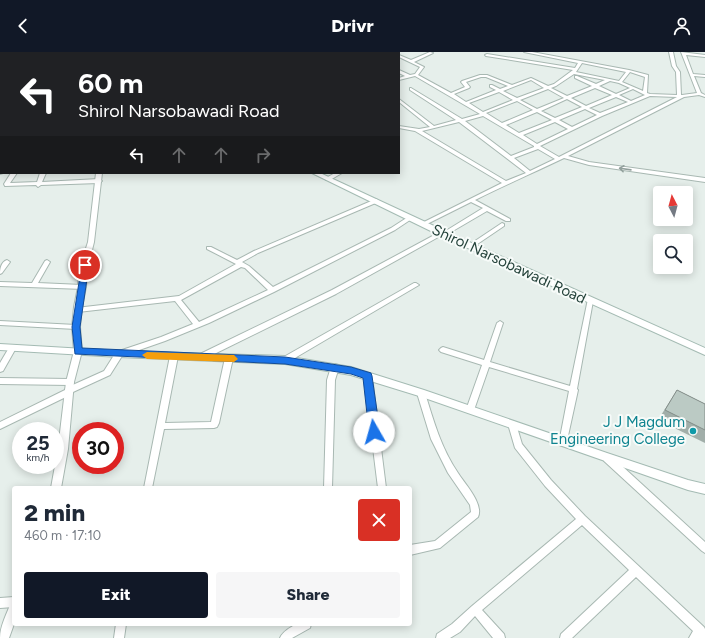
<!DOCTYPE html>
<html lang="en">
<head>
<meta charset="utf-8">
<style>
  body { margin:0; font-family:Figtree,sans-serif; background:#f6f6f7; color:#1f2937; height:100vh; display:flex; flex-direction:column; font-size:15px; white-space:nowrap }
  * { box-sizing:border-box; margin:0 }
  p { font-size:13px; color:#747a83 }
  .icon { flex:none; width:22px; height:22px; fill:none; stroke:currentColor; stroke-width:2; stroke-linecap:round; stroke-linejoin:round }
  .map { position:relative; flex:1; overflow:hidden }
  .drawer { position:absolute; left:12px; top:434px; width:400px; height:140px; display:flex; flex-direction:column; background:#fff; border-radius:4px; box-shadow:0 2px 10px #0003 }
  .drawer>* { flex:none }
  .hud { position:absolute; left:0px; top:0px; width:400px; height:122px; box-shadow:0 2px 10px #0003; background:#202124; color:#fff; overflow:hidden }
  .needle { width:26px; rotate:354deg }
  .controls { position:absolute; left:653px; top:134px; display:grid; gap:8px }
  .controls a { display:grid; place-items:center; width:40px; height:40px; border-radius:4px; background:#fff; box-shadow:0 2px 10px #0003; font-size:20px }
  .speed { position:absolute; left:12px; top:370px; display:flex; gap:8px; font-size:20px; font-weight:700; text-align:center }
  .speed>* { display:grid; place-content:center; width:52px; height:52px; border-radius:50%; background:#fff; box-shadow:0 2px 10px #0003; line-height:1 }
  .speed small { font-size:10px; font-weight:400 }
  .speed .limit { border:6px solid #d22; background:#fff; color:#111 }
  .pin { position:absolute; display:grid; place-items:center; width:34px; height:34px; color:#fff; margin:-17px; border:2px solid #fff; border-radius:50%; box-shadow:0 1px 4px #0007 }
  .me { position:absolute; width:44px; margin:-22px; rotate:353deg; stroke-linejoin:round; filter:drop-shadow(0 0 3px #0008) }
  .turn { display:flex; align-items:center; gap:14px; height:84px; padding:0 12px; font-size:18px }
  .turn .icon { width:52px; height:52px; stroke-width:2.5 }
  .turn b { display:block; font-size:28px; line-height:34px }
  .lanes { display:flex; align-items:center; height:38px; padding:0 12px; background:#0003; justify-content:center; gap:20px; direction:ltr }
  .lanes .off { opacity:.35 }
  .round { display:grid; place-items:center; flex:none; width:42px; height:42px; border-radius:4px; background:#f6f6f7 }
  .headline { display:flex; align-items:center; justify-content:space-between; height:68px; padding:0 12px }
  h1 { font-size:24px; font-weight:800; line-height:30px }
  .cta { display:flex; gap:8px; margin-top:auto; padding:8px 12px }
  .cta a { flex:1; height:46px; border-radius:4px; background:#111827; color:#fff; font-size:16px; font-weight:800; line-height:46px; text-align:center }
  .cta a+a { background:#f6f6f7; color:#1f2937 }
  header { display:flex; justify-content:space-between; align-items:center; height:52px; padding:0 12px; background:#111827; color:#fff; font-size:18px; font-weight:800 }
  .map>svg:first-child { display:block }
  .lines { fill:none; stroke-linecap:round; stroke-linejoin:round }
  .minor-casing { stroke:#a8b8b2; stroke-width:2 }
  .tertiary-casing { stroke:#a8b8b2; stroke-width:2 }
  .secondary-casing { stroke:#a4bbb3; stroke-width:2 }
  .minor { fill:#fff; fill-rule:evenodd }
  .tertiary { fill:#fff; fill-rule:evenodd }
  .secondary { fill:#fff; fill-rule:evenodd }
  .wall { fill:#a1aea9 }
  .building { fill:#bbcac4; stroke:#838d89 }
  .oneway { stroke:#92a09c }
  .route { fill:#1a73e8; stroke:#114b97 }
  .slow { fill:#f59e0b }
  .culture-dot { fill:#0f9aa8; stroke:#f7fbf9; stroke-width:1.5 }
  .labels { text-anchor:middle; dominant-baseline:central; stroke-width:4; stroke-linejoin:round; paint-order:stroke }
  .street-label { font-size:15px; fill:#24423a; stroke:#f7fbf9 }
  .culture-label { font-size:15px; fill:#0d838f; stroke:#f7fbf9; text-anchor:end }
</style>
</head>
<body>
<header><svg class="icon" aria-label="back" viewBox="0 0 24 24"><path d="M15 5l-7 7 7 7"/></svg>Drivr<svg class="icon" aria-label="person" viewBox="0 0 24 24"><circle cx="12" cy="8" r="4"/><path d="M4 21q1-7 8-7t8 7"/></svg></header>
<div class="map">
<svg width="705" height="586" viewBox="0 0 705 586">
  <rect width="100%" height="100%" fill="#e6efeb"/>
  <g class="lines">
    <!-- minor casing -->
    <g class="minor-casing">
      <path id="minor" d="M75,0H83L74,1Z
        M360,0H365L366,1H361Z
        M389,0H394L395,1H390Z
        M430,0L433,1L414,10L424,15L418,23L451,41L465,35L461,30L462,29L480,23H487L512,33L531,26L548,34L554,32L573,18L486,4L485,3L487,2L575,16L578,11L524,0H532L629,18L648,23L647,41L650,42L677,43L676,20L672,14L669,0H673L676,14L680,20L681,43H682L697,41L681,0L705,3V5L686,3L693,22L705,23V25L694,24L701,41L705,43V45L699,43L684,45L568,104L589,110L705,126V130L589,113L564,106C535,120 505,133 475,148L510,167V169H506L487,159L446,183H442L336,242L204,307H198L197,305L198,303L332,238L440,180H444L483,156L471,150L425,173H421L420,172L502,131L415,79L399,76V74L419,77L430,75L399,50V47L434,74L456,68L410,38V36H411L462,67L480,62L415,24L399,28V26L405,24L399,21V18L410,23L415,22L420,15L399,5V3L411,8ZM582,11L626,20L619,29L576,20ZM630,20L645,25L643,39L622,30ZM574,22L605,28L596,32L577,24H575V26L592,34L567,44L551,36L556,34ZM481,25H486L508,34L500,37L492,33H490V35L496,38L466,50L454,42L469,36L470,35L466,30ZM531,28L544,36L517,46L503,39ZM610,29L619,31L630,36L616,42L599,34ZM595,36L612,43L586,54L571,46ZM548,37L564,46L537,57L520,48ZM633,37L645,43L631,49L619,43ZM499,40L513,48L483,60L469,51ZM650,44L677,45L559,105L540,94L602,64ZM616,45L628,50L600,61L589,56ZM567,47L582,55L555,66L541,59ZM517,49L533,58L502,71L486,61ZM585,57L597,63L572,75L559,68ZM537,60L552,68L519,81L506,73ZM483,64L534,94V95L511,104L465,69ZM459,70L526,121L506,129L422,79ZM555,70L568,77L537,92L523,83ZM538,97L555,107L530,119L514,106Z
        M0,4H1V6H0Z
        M0,48H1V50H0Z
        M0,61H1V63H0Z
        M0,83H1V85H0Z
        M0,89H1V91H0Z
        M0,118H1V121H3L0,122Z
        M11,121H17L10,131L37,130L40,121H46L42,130L99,127L102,129L99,131L41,133L38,135L36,133L5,134L4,132Z
        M335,121H342L330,128H326V126Z
        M376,147L379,149L378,150L258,201L242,210L249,214L273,235L391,176L408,165L410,164L413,166L395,178L274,240L209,271L165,289L122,304L110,323L73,340L72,342L0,377V370L65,338L66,336L104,319L116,300L161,285L193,272L175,249L78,260H76L75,258L76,256L179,244L236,212L207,197V195H211L237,208L254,199ZM241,215L245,216L268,238L199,270L181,248Z
        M502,171L504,172V174L473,195H469V193Z
        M7,208L10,210L2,221L0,222C0,217 1,210 7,208Z
        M47,208L50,210L38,231L82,233L85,235L84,237L0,234V230L32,231L45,209Z
        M414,231H416L419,233L288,310H282L281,308L282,306Z
        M588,247H592L593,249L577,337L578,338L566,393L563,394L560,393L559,391L569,339L489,315L474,358L473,360L470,361L467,360L466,358L482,313L441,300L439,298L441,296L443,295L484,308L497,271L500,269L503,271L490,310L570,334Z
        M0,269L76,273L79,275L76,277L0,273Z
        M12,293L16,296L3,319L0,320V311L10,294Z
        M174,301L177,302L178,304L165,371L211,370L225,306L226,304H232L233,306L219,371L217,375L214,376L164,377L152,436H144L170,304L171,302Z
        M335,312L338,313L339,315L335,328L332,436H324L327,328L331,315L332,313Z
        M368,321L371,322L372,324L386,436H378L364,324L365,322Z
        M0,326L70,327L73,328L74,330L73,332L70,333L0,332Z
        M421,338L424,339L425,341C434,370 441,396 458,421C465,432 484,452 478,465L440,496L410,503V493L435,489L471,460L470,453L448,421L431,387L417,341L418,339Z
        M512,369L515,370L516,372L522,392L551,428L585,464L704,575L705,577V586H689L693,579L636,525L572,586H560L561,582L629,518L582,473L482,558L504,582L505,586H493L475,564L460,580L450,586H436L437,582L452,572L472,554L576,467L545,434L515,396L508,372L509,370Z
        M607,402L610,403L705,490V501L702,499L604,409L603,406L604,403Z
        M14,545V555L0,556V546Z
        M116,572H126L124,586H114Z
        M296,572H311L310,576L292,586H280C283,579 290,576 296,572Z"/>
    </g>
    <!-- tertiary casing -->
    <g class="tertiary-casing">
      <path id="tertiary" d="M96,121H102L94,190L87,218L86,235L82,255L80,275L82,299L74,330L68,397L61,436H51L58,397L66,330L74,299L72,275L74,255L78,235L79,218L88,190Z
        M14,551V572L9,586H0C0,574 6,564 10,553Z"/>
    </g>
    <!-- secondary casing -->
    <g class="secondary-casing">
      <path id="secondary" d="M47,0H53V1H47Z
        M312,121H320L447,180L705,296V303L441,184Z
        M0,292L119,299L285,304L351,315L424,338L607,401L688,428L705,432V442L688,438L419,344L351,323L285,312L119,305L0,298Z"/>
    </g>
    <!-- minor -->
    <use href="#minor" class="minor"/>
    <!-- tertiary -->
    <use href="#tertiary" class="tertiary"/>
    <!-- secondary -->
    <use href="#secondary" class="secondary"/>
  </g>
  <!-- wall -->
  <path class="wall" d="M677,338L705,352V391L658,368Z"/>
  <!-- building -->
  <path class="building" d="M677,338L705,352V378L665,358Z"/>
  <!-- one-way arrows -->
  <defs><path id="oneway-shaft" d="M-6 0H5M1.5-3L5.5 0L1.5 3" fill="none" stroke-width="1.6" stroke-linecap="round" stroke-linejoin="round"/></defs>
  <use class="oneway" href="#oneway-shaft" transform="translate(625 117) rotate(-172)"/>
  <!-- route -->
  <path class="route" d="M82,211H88L89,213L80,275L82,296L285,305L351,315L371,321L372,324L380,380L378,383L374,384L371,383L369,380L363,326L351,322L285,312L75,302L72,275Z"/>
  <!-- slow -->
  <path class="slow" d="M147,300L234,303L238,307L234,310L147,307L142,303Z"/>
  <!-- markers -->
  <circle class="culture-dot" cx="693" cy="379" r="4"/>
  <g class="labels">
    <!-- street labels -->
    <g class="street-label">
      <text transform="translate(509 212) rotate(25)">Shirol Narsobawadi Road</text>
    </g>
    <!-- culture labels -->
    <g class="culture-label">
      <text x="685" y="370">J J Magdum<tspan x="685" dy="17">Engineering College</tspan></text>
    </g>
  </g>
</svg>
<div class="controls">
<a><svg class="needle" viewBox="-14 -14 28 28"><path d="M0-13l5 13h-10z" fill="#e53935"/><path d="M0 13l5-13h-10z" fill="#747a83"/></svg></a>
<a><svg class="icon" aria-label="search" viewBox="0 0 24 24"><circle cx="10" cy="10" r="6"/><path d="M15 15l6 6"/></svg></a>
</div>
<div class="speed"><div>25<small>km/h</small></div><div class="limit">30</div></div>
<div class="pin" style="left:85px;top:213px;background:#d93025"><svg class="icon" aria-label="arrive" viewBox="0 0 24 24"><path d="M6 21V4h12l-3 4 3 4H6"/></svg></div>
<svg class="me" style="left:374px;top:380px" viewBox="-20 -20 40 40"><circle r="19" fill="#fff"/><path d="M0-13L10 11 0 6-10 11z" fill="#1a73e8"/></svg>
<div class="hud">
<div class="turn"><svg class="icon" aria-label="left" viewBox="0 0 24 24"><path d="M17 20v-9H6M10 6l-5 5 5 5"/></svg><div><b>60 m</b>Shirol Narsobawadi Road</div></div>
<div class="lanes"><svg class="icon" aria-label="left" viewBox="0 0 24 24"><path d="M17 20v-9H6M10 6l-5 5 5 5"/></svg><svg class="icon off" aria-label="ahead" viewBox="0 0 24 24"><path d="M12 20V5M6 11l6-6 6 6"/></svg><svg class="icon off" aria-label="ahead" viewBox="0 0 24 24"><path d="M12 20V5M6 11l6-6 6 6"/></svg><svg class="icon off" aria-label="right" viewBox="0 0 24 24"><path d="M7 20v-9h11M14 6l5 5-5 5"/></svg></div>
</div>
<section class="drawer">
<div class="headline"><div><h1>2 min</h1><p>460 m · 17:10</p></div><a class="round" style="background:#d93025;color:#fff"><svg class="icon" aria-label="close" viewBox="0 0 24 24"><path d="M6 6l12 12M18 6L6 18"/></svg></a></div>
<div class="cta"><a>Exit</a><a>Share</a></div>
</section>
</div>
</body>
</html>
